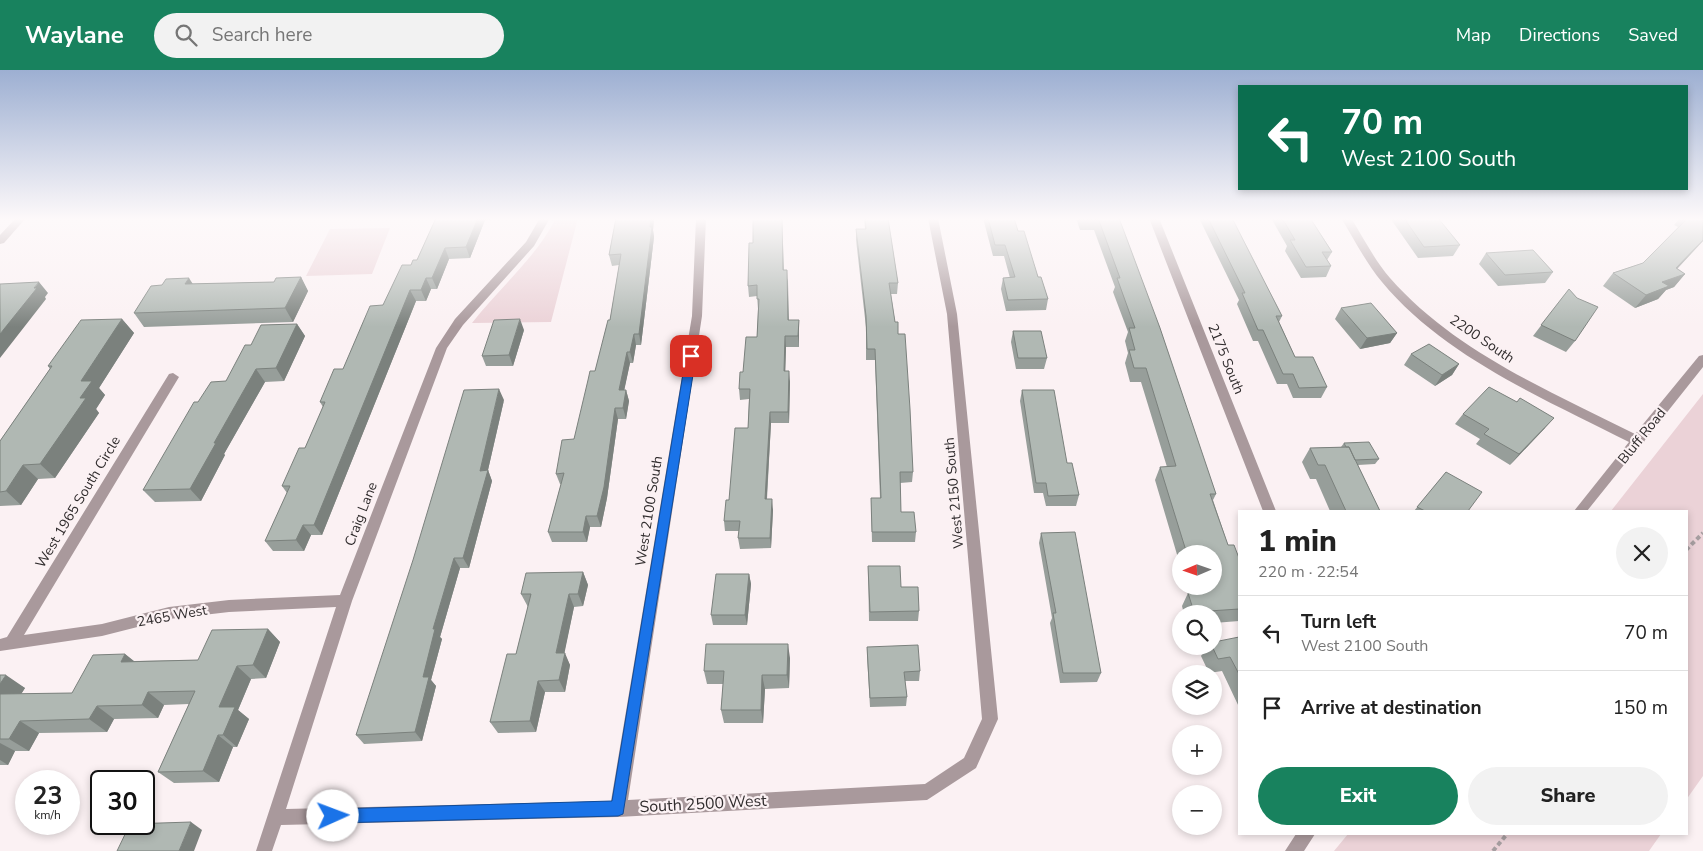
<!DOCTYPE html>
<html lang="en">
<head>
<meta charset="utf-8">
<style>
  body { margin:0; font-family:"Nunito Sans",sans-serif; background:#f2f2f2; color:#222; height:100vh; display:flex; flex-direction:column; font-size:19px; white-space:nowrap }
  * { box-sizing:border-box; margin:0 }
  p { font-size:16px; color:#767676 }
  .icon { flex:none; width:28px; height:28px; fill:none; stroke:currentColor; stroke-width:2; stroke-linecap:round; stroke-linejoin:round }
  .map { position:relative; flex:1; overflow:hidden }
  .panel { position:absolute; left:1238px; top:440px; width:450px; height:325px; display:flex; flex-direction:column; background:#fff; border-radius:0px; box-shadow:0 2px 8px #0003 }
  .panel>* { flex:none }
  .hud { position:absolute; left:1238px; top:15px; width:450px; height:105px; border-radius:0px; box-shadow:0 2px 8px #0003; background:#0b6e4f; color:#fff; overflow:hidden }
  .needle { width:32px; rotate:268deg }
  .tools { position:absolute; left:1172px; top:475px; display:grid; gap:10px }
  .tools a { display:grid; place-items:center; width:50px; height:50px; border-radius:50%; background:#fff; box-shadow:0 2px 8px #0003; font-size:25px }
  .speed { position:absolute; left:15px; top:700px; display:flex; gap:10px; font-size:25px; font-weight:700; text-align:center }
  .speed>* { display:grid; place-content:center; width:65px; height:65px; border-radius:50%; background:#fff; box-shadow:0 2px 8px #0003; line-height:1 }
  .speed small { font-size:12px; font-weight:400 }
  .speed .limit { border:2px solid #111; border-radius:8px; background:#fff; color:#111 }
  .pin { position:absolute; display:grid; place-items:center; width:42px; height:42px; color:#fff; margin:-21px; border-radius:10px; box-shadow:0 2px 8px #0006 }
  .me { position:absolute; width:55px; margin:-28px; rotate:88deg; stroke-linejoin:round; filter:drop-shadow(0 0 4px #0008) }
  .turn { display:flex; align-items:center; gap:18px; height:105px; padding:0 20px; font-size:22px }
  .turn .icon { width:65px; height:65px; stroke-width:2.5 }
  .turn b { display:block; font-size:35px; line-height:42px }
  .round { display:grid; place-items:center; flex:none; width:52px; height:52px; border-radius:26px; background:#f2f2f2 }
  .headline { display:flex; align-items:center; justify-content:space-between; height:85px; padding:0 20px }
  h1 { font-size:30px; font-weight:800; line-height:38px }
  .primary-button { display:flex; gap:10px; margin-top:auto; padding:10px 20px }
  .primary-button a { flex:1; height:58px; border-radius:30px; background:#18825e; color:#fff; font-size:20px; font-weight:800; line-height:58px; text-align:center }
  .primary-button a+a { background:#f2f2f2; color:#222 }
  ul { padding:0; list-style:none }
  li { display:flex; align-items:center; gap:15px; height:75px; padding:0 20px; border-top:1px solid #e0e0e0 }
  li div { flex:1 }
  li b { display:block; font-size:19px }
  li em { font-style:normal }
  header { display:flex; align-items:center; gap:30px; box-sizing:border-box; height:70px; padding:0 25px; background:#18825e; color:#fff }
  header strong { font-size:24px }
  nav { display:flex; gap:28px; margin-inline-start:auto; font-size:18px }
  .search { width:350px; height:45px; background:#f2f2f2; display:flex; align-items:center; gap:12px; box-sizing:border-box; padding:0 18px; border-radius:28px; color:#767676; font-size:19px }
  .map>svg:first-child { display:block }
  .green { fill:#ebd2d7 }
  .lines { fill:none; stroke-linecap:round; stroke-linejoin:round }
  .path { stroke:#a69ea0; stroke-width:4; stroke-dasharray:4.5 3; stroke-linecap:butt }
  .minor { fill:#a9999c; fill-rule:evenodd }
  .wall { fill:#979e9a }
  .shaded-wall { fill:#7b817d }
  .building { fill:#b0b8b3; stroke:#7b817d }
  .route { fill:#1a73e8; stroke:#114b97 }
  .labels { text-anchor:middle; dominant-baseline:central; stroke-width:4.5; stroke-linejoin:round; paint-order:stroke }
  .street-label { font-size:14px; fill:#302c2d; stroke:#fbf1f3 }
  .near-street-label { font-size:16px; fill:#302c2d; stroke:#fbf1f3 }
</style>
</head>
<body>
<header>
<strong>Waylane</strong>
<div class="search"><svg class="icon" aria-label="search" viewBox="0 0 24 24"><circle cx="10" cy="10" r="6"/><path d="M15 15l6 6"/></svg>Search here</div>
<nav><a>Map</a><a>Directions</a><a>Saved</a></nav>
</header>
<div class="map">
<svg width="1703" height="781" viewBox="0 0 1703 781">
  <rect width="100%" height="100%" fill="#fbf1f3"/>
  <!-- green -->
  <path class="green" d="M556,148H578L551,252L472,253C499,218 536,188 556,148Z
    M390,158L372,204L306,206L330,159Z
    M1703,324V706L1686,730V441H1611Z
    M1348,764H1661L1649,781H1334Z"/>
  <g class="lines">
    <!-- path -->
    <path class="path" d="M1686,480L1703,463
      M1493,781L1507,764"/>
    <!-- minor -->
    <path class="minor" d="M16,148H26L4,173L0,174V165Z
      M540,148H550L534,176L463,255L447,278L352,531L286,739L611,731L692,246L696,148H706L702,246L628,730L925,714L964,688L982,649L947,244L928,148H938L957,244L998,649L976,698L927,730L618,747L281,755L272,781H256L336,537L229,542L169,549L102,566L0,581V569L7,567L169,304L173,303L179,307L24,565L102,554L169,537L229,530L340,525L436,278L455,249L526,172Z
      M1149,148H1159L1276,441H1263Z
      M1341,148H1351C1363,167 1375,191 1390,208C1455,282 1550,321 1635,364L1699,286L1703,285V297L1645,370L1643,374L1640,375L1587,441H1574L1629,372C1545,329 1444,287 1382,212C1366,193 1354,169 1341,148Z
      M1296,764H1315L1304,781H1285Z"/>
  </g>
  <!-- wall -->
  <path class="wall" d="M436,148H491L490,150H485L470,188L449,189L437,219H431L426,231H416L322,465H311L304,481H273L265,471L287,423L282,416L305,378L323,337L320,332L343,299L383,235L411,195L417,190Z
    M616,148H654L653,160L654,167L641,275H636L633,293H630L624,320H626L629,331L626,349H618L607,428L601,457H590L587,472H552L548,462L561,414H560L556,404L574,369L595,301L610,250L619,195L612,196L609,185Z
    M753,148H789H782L784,200L788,211L789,250H799V277H786L785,301L790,312L789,353H771L767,429L773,440L771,478L740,479L738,468L739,461H725L724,451L748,358L749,329L740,330L739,319L743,302L757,267L758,239L757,226L749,227L748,216L753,173Z
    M864,148H888L898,213L897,224H891L895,252L898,264L913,402L912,412L900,413L901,442L916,462L915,472H872L871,428H880L875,290H866V257L856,170V159H865Z
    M983,148H1014L1018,161L1048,229L1046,240L1006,241L1001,219L1003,208H1010L1004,186H993Z
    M1076,148H1119L1216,424L1213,430L1228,475L1239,488V551L1214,553V544H1184L1182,536L1188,523H1189L1187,516H1214V484H1181V498L1155,410L1160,397H1167L1141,312H1130L1125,293L1128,283L1125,271L1128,262L1113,222L1115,217L1094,160H1080Z
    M1199,148H1232L1282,246L1279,252L1295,287L1327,317L1321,328H1293L1287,314H1277L1258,271H1253L1237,234L1239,230Z
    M1271,148H1312L1311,149L1332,182L1327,190L1331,196L1326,207L1301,208L1285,181L1287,176Z
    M1390,148H1438L1460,175L1453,186L1418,188Z
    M1498,148H1528L1499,149Z
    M1679,148H1703V171L1677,198L1685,204L1674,217L1666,220L1658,229L1635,238L1603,216L1613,203L1643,193L1678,157L1674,155L1680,148Z
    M1486,183L1553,202L1545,213L1498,216L1479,194Z
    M301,207L308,221L293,252L144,257L134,243L193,214L274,212Z
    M1569,219L1577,228L1575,271L1566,282L1533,266Z
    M1341,238L1397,263L1390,273L1360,279L1335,249Z
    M122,249L134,263L99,318L105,325L96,339L99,343L55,408L38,409L21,435L0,436V371L50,299L48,296Z
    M297,254L305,266L284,311L265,312L224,384L225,385L201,431L155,432L143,420L198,332L226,311L251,275Z
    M524,260L513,296H486L482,286Z
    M1013,261L1047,288L1044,299H1016L1011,272Z
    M1411,284L1459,294L1452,305L1435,316L1404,295Z
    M1022,320L1067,393L1079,425L1076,436H1046L1043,423H1034L1020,331Z
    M504,330L488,400L492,411L469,498H460L440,567L442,569L431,610L436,616L422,671L364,674L356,665Z
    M1463,344L1545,358L1510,395L1476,374L1480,369L1455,354Z
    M1344,373L1379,389L1375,394L1358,395L1380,441H1330L1316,409H1310L1302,392L1310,378L1341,377Z
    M1446,402L1468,441H1414Z
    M1041,463L1101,603L1097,612L1060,613L1050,553L1052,548L1039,473Z
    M868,496L901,517L919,541L918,551H869Z
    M583,502L588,515L583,536L574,537L564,583L570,595L565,622H545L536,662L498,663L490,652L516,584L528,537L521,524Z
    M749,504L751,514L747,555H713L711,545Z
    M268,559L280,572L266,608L251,609L238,640L249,649L237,677H233L219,712L174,713L158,702L189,634L164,635L158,648L114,649L107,662L39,663L29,681H15L8,695H0V605L25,618L21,624L72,623L125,584L134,591L198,590Z
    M1239,567V637L1222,601L1209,603L1201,586L1207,576H1214Z
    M867,577L920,601L919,611H905L907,627L906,636L870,637L867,586Z
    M790,588L789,618L765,619L763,653H724L721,640L723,614H707L704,601Z"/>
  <!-- shaded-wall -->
  <path class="shaded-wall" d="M478,148H484L485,150L470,188L466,177Z
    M651,148H654L653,160L654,167L641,275L639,264Z
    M1703,170V171L1666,211L1676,198Z
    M445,178L449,189L437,219L432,208Z
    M1685,204L1674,217L1666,220L1658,229L1635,238L1646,225L1662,212Z
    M301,207L308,221L293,252L285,238Z
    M189,208L198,222L185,214Z
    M426,208L431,219L426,231L421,220Z
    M39,212L48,223L45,227L46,229L0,288V264Z
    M410,220L416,231L322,465L314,455Z
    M122,249L134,263L99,318L105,325L96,339L99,343L55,408L40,394L80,328L81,311Z
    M520,249L524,260L513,296L509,285Z
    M799,250V277L798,266Z
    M297,254L305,266L284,311L276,298Z
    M1397,263L1390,273L1360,279L1367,268Z
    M634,264L636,275L633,293L630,282Z
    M785,266L786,277L785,312L784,301Z
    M627,282L630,293L622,331L619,320Z
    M1459,294L1452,305L1435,316L1442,305Z
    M256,299L265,312L224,384L225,385L201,431L190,419L214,373Z
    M789,301L790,312L789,353L788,342Z
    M499,319L504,330L488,400L492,411L469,498L463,488L480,401Z
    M626,320L629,331L626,349L623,338Z
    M615,338L618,349L607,428L601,457L597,446Z
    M770,342L771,353L766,440L765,429Z
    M1554,348L1545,358L1510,395L1519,384Z
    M23,395L38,409L21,435L6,421Z
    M772,429L773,440L771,478L770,468Z
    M586,446L590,457L587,472L583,462Z
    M303,455L311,465L304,481L296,470Z
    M454,488L460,498L440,567L442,569L431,610L436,616L422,671L415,662L423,607L433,559Z
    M583,502L588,515L583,536L578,524Z
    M749,504L751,514L747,555L745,545Z
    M569,524L574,537L562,595L556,583Z
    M268,559L280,572L266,608L253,595Z
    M788,574L790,588L789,618L787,605Z
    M565,583L570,595L565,622L559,610Z
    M125,584L141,597L121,592Z
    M237,596L251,609L238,640L249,649L237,677L223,665L219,637Z
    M6,605L25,618L13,637L0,629V614Z
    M762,605L765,619L763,653L761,640Z
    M538,611L545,622L536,662L530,651Z
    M148,622L164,635L158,648L142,635Z
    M97,636L114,649L107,662L89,649Z
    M20,651L39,663L29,681L9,669Z
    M218,665L233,677L219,712L203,701Z
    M0,673L15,681L8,695L0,690Z
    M191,752L202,760L194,781H179Z"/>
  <!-- building -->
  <path class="building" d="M436,148H478L466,177L445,178L432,208H426L421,220H410L314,455H303L296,470L265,471L290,416H282L299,378H305L325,332H320L334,299H343L370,236L383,235L402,195H411L413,190H417Z
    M616,148H651L650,157H652L639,264H634L630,282H627L619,320H626L623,338H615L604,417L597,446H586L583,462H548L564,403L556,404L562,370L574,369L588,310L590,301H595L608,250H610L621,184L609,185Z
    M753,148H782L783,200H787L788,250H799L798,266H785L784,301H789L788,342H770L765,429H772L770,468H738L740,451H724L726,430H729L735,358H748L750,319H739L740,302H743L746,267H757L759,229H757V215L748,216L749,173H753Z
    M865,148H888L898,213H889L895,252H898V264H905L910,339L913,402H900L901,442H914L916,462H872L871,428H881L875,279H867L866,246L856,159H866Z
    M988,148H1014L1018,161H1024L1038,207H1041L1048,229L1008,230L1003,208L1015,207L1005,175H995Z
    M1098,148H1119L1160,258L1216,424H1210L1228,475H1234L1239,488V539L1194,542L1188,523H1199L1197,516H1214V484H1187L1160,397L1176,396L1146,298H1134L1129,280H1135L1129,258H1135L1117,208H1120Z
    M1208,148H1232L1282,246H1276L1295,287H1313L1327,317L1299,318L1293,304H1283L1263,260H1258L1242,223H1245Z
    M1282,148H1310L1332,182H1322L1331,196L1306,197L1290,170H1295Z
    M1404,148H1438L1460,175L1424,177Z
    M1688,148H1703V170L1676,198L1685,204L1662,212L1669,216L1646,225L1613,203L1643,193Z
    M1533,180L1553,202L1505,205L1486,183Z
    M301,207L285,238L134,243L151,216L162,215L166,209L189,208L185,214L274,212L276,208Z
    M39,212L34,218H37L0,264V214Z
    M1569,219L1577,228L1598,237L1575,271L1541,255Z
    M1371,233L1397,263L1367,268L1341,238Z
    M122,249L81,311H92L80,328H86L40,394L23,395L6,421L0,422V371L52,296H48L81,250Z
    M520,249L509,285L482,286L494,250Z
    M297,254L276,298L256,299L214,373H216L190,419L143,420L194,332H198L211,312L226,311L245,275H251L261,255Z
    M1013,261H1041L1047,288H1018Z
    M1429,274L1459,294L1442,305L1411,284Z
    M1489,317L1517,332L1520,328L1554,348L1519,384L1484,364L1489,359L1463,344Z
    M499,319L480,401L488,400L463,488H454L433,559H435L423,607H429L415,662L356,665L413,490L464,320Z
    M1022,320H1054L1067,393H1072L1079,425L1048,426L1046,413H1036Z
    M1369,372L1379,389L1355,390L1349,377H1346L1344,373Z
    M1349,377L1380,441H1346L1325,395H1318L1310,378Z
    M1446,402L1482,422L1468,441H1425L1417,437Z
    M1075,462L1101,603H1063L1053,543H1056L1041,463Z
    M868,496H900L901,517H918L919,541L870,542Z
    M583,502L578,524H569L556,583H565L559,610L538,611L530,651L490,652L507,584H516L531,524H521L526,503Z
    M716,504H749L745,545H711Z
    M268,559L253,595L237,596L219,637H235L223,665H218L203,701L158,702L195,621L148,622L142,635L97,636L89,649L20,651L9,669H0V624L72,623L93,585L125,584L121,592L198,590L212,560Z
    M1239,567V604L1230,587L1218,589L1212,576H1214V572Z
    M706,574H788L787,605H762L761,640H721L724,601H704Z
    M918,575L920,601L904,602L907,627L870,628L867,577Z
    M0,605H6L0,614Z
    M191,752L179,781H117L130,754Z"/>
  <!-- sky -->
  <linearGradient id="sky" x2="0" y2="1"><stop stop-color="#9dafd2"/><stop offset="0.58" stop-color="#fdf9fa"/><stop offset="1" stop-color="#fdf9fa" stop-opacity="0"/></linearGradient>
  <rect width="1703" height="257" fill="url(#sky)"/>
  <!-- route -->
  <path class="route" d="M691,282L696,286L623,744L618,746L333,753L328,751L326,746L328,741L333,739L612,731L686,286Z"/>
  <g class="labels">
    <!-- street labels -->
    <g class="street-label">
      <text transform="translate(1482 269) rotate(34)">2200 South</text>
      <text transform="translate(1226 289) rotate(68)">2175 South</text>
      <text transform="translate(1642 366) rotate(-51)">Bluff Road</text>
      <text transform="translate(954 423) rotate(-95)">West 2150 South</text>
      <text transform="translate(78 432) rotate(-59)">West 1965 South Circle</text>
      <text transform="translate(649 441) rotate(-81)">West 2100 South</text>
      <text transform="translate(361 444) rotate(-69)">Craig Lane</text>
      <text transform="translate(172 546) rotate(-10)">2465 West</text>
    </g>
    <!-- near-street labels -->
    <g class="near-street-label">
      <text transform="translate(703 734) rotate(-3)">South 2500 West</text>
    </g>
  </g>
</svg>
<div class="tools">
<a><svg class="needle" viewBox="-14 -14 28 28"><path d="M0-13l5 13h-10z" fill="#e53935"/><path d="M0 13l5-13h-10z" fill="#767676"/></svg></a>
<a><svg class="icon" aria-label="search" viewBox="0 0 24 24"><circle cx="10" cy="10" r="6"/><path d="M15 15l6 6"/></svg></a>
<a><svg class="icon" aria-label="layers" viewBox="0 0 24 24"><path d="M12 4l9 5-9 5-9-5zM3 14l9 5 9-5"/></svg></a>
<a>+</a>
<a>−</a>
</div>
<div class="speed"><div>23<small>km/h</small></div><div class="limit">30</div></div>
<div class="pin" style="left:691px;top:286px;background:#d93025"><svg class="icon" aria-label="arrive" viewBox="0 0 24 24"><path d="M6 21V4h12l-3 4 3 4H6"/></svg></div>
<svg class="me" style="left:333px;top:746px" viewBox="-20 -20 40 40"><circle r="19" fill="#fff"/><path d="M0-13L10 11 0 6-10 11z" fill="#1a73e8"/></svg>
<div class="hud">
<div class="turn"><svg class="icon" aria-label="left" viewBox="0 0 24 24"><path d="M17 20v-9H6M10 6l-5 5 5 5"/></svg><div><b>70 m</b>West 2100 South</div></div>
</div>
<section class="panel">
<div class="headline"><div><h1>1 min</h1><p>220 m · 22:54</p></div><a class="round"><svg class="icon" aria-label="close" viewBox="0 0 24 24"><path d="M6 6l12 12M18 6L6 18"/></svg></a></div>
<ul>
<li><svg class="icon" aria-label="left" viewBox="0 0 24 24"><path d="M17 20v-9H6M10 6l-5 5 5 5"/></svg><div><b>Turn left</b><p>West 2100 South</p></div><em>70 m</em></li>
<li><svg class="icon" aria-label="arrive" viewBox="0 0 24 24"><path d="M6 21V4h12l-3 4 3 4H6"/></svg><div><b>Arrive at destination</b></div><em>150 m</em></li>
</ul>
<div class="primary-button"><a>Exit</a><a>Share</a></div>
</section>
</div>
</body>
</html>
